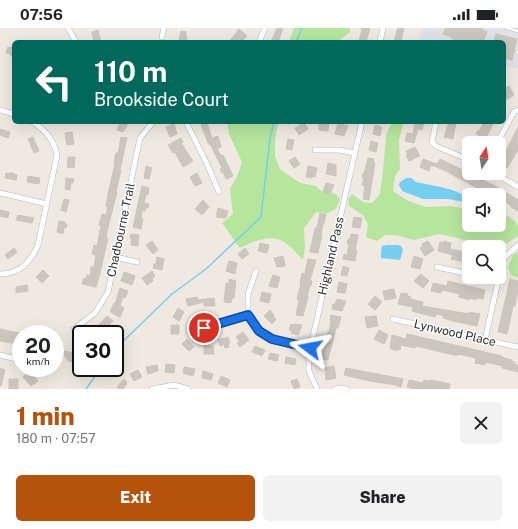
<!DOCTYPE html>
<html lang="en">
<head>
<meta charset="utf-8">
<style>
  body { margin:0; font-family:"Public Sans",sans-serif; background:#f2f2f2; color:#202124; height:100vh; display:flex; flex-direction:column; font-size:15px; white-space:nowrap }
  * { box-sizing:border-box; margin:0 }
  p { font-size:13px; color:#757577 }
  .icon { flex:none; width:22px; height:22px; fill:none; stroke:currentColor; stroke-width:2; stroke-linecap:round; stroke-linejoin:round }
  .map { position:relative; height:361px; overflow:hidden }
  .drawer { display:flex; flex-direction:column; background:#fff; flex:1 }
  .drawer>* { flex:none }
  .guide { position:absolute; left:12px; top:12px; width:494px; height:84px; border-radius:6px; box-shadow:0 4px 16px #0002; background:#00695c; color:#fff; overflow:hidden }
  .needle { width:26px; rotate:12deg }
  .tools { position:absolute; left:462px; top:108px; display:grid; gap:8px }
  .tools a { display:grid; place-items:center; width:44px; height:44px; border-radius:6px; background:#fff; box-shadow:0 4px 16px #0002; font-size:20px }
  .speed { position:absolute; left:12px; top:297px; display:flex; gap:8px; font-size:20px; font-weight:700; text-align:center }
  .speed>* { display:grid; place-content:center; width:52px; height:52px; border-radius:50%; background:#fff; box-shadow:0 4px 16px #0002; line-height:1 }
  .speed small { font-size:10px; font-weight:400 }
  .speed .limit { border:2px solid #111; border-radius:6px; background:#fff; color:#111 }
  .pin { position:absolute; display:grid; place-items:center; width:34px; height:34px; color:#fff; margin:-17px; border:2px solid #fff; border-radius:50%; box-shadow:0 1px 4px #0007 }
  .me { position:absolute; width:44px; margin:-22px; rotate:283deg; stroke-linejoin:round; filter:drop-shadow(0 0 3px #0008) }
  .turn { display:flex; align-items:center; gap:14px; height:84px; padding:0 16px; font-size:18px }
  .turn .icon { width:52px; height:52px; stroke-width:2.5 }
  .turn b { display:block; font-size:28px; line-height:34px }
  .round { display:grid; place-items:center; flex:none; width:42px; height:42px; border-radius:6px; background:#f2f2f2 }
  .headline { display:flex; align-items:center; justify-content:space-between; height:68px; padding:0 16px }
  h1 { font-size:24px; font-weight:800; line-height:30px; color:#b45309 }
  .primary-button { display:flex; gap:8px; margin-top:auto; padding:8px 16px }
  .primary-button a { flex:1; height:46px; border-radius:6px; background:#b45309; color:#fff; font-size:16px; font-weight:800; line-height:46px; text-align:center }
  .primary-button a+a { background:#f2f2f2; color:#202124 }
  .status { display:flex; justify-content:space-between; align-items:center; height:28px; padding:0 20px; background:#fff; direction:ltr }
  .status svg { height:11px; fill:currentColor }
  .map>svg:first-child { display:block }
  .industrial { fill:#e3e1e8 }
  .green { fill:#b6e59e }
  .water { fill:#75cff0 }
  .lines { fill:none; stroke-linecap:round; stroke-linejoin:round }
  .stream { stroke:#75cff0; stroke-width:1.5 }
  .building { fill:#cbc7bf; stroke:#cbc5ba }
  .lane-casing { stroke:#b4b7c1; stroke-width:3.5 }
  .street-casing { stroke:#b4b7c1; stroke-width:6 }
  .lane { stroke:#fff; stroke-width:2.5 }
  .street { stroke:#fff; stroke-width:5 }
  .route-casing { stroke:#114b97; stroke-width:10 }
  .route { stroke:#1a73e8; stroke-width:7 }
  .labels { text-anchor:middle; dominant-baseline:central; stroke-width:3; stroke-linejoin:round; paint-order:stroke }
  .street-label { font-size:12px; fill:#2e2e2e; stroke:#fff }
</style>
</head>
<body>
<div class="status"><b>07:56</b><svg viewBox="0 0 49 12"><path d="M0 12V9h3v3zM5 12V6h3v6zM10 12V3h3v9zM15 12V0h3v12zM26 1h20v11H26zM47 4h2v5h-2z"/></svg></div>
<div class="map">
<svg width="518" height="361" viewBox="0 0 518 361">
  <rect width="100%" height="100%" fill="#efe9e1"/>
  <!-- industrial -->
  <path class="industrial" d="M422,0H518V40L504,37V14H419Z"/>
  <!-- green -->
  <path class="green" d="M294,0H350V4L337,14H289Z
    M227,94H279L276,104L275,118V128L280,141L300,155L316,158L321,163L336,166L340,171L336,181L328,185L316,184L304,200L305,219L303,232C297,226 291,217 282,213C271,206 250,214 240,220L222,195L233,186L230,161L237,149L242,134L229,106Z
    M392,94H404L399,112L400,141L395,148L393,163L408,173L426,179L450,178L469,181V197H499V182L515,193L518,198V208L499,221V219H482L458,210L439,206L414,212L396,207H385L377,213L366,209L368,196L363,187L349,178L348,171L352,166L363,174L372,175L380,166L383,143L386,107Z
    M518,224V250L511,247L508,239L513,227Z"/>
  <!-- water -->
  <path class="water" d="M406,150H411L416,154C427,157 468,161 469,175L448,171H423L402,163L399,157L400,154Z
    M387,217H398L401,218L403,222L400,232L381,230V223L382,218Z"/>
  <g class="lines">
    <!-- stream -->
    <path class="stream" d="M296,14L302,0
      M115,321L172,266L206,241L261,189L270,110L274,94
      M86,361L101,340"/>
  </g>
  <!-- building -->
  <path class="building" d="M277,0H283L278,14H271Z
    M362,0H370L366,14H359Z
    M398,0H404L401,14H394Z
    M446,0H483L482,2L487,4L483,14H455L456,12L451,10L452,9L443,6Z
    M239,1L247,8L241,14H229Z
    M98,2L101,14H94L92,4Z
    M181,3L186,4L185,8H187L186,14H179Z
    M496,6L517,11L512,32L504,30V14H494Z
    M12,18H14V28H10L11,26L6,25L8,19L12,20Z
    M509,58L514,67L504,73V61Z
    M120,94H128L126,100H125L123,104L117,102Z
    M304,94L308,101L299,107L295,100Z
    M319,94L329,95L328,103L319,102Z
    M415,94H424L422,102L418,101L414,115L405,113L407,105L413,106Z
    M449,94H456L453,111L444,109Z
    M484,94H494L483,115H475L479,107L476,106L478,102L479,103Z
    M174,95L177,106L170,109L166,99Z
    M207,95L212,110L218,108L221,119L217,120L221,128L223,127L233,148L226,151L223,144L222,145L220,141L222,140L210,116L209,117L201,97Z
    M338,95L348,98L344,108L335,106Z
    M375,97L382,99L380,108L373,106Z
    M518,99V122L507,140L499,135V133L504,127Z
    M0,101L10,104L8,110L0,107Z
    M72,104L74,116L67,117L65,105Z
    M33,109L39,123L34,125L28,111Z
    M121,109L127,110L120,142H121L116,164H117L108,199L106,210H108L100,245L96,259L82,256L84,250L86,251L87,247L90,248L91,239H94L96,227L92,226L94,217L97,218L101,198L99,197L102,186L106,187L108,179L106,178L108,166L115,136L114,135L115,128L116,125H118Z
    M181,110L183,114L181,115L193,133L183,139L175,124L173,125L168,117Z
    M288,111L294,112L292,122L286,121Z
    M371,113L378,115L376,124L369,122Z
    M415,119L420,128L409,133L406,127H408L406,123Z
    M68,129H75L74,140L67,139Z
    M295,129L300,136L294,140L289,133Z
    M368,130L374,131L373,134L375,135L369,172L363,171L365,157H362L364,150H362L363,145L364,146Z
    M423,131L437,136L440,131L499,160L518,172V183L511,179L512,178L499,170L501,167H490L444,142L431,137L429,143L420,139Z
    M328,135L336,137V148L326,146Z
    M146,138L152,140L149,151L144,150Z
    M308,138L317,140L315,149L312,148V150L306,149Z
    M10,144L17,147L16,152L5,150L6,145L10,146Z
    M197,145L202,155L195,158L190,149Z
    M28,148L40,150L39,156L27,154Z
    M66,150L74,151L73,155H71L70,162L65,161Z
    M326,155L334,157L330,166L323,164Z
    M142,158L149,160L148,167L146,166L144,175L149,176L148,180H146L145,183L142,182L141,190L143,191L141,201L133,199Z
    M64,171L69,172L66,184L61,182Z
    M203,172L209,179L202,187L195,181Z
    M218,180L228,183L226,190L216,189Z
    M0,182L9,184L8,190L0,188Z
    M320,185L326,186L324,196H323L321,207H322L318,225L310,224L315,200H317Z
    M18,187L34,190L32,195L16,192Z
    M354,189L362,190L360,200L352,199Z
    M59,193L65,194V196H67L66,200L64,199L63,206L57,204Z
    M131,206L139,207L138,218L131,217L132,210H130Z
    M351,206L358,207L355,223H357L355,233L343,231L344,226L347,227L349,216H347L348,211H350Z
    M152,213L158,222L153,226L146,217Z
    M428,213L434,222L425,228L420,220L423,218L422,216Z
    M444,213L451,215L450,221L469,225V235L451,231L453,227L438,223L440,214L444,215Z
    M260,215L269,217L267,225L258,223Z
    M14,220L17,224L8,231L5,227Z
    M245,220L249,226L242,231L238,226Z
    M283,228L285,238L277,239L274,230Z
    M414,228L423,231L420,241L411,239Z
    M157,229L164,231L162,242L153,240L154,236H156Z
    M308,231L316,232L310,252L312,253L311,258L310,257L307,269H308L303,288L296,287L299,272L297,271L301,255H300L302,245L305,246Z
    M229,233L237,235L235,246L226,243Z
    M343,238L349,240L347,248L341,247Z
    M43,242L49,248L42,255L36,249Z
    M152,243L155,248L152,250L153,253L147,257L142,250Z
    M124,244L135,248L132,257L121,253Z
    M421,246L429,253L423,260L414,253Z
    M273,247L280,249L277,260L269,258Z
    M229,251L236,253L234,270H232L231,275L224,274L226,255L229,256Z
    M510,251L518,253V261L515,278H513L507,306L498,304Z
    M448,253L485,262L483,271L477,270L476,272L469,270V272L459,269L460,266L442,262L441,265L431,263L433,255L447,258Z
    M339,254L347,256L345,265L337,264Z
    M27,257L28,263L16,265V259Z
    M120,260L128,263L125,270L123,269L120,278L124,280L120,289L110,284L114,275L115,276Z
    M394,261L396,270L385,272L383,263Z
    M262,264L271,266L269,275L260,273Z
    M401,265L408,266L407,268L411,269L410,271L423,274L422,278L469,286V284L480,286L477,298L453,293L443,290L444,288L436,286L435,289L412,283L413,279L398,276Z
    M375,268L382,274L375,282L368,276Z
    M197,269L198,272L214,270L215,278H204V274L188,278L186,271Z
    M337,271L346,273L342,283L332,281L333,276H335Z
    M178,280L184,284L179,293L173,289Z
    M270,282L274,287L273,288L276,291L272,296L264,288Z
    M331,287L341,289L338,300H336L328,332L322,331L328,304L329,305L331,292H330Z
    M107,288L113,293L100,306H89L96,300Z
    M376,288L378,298L367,300L365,289Z
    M291,296L294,297V296L302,297L298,307L291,305L292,302H289Z
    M171,297H179V306H171Z
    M0,301L20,305L18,316L0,313Z
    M379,302L388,307L384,316L374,311Z
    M243,304L249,312L240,319L237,315L240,314L236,309Z
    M407,306L502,328L501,329L512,332V334H515L514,336L518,337V344L502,340L503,338L485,334V337L475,335L476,330L458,326V327H454L416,318L415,320L401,317L400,322L397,321V323L390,320L392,307L406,311Z
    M228,309L230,315L228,316L229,319L225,320L224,316L220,318L218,312Z
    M187,311L194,319L189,323L182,316Z
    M204,318H213L214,326H204Z
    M255,318L265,322L262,328L252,324Z
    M63,323L74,325L72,334L68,333V331H66V328H62Z
    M270,325L279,327L277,333L268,331Z
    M286,329L296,331L295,337L285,335Z
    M166,336L175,337L174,345L165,344Z
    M157,337L158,343L148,346L146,339Z
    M334,338L336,350L326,352L325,340Z
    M184,339L195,341L193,348L183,345Z
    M0,340L5,342L1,358L0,357Z
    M346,340L403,351L401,359L397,358V357L370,353L344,347Z
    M138,342L142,349L134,353L130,346Z
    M30,343L38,353L31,358L23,349Z
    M203,343L213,346L211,352L202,350Z
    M221,348L230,352L227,359L218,355Z
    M9,351H18V361H9Z
    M124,351L127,355L123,361H119L117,359Z
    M297,351L300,359L294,361L291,353Z
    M409,352L423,355L424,352L430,353L431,352L450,356L449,361H414L407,359Z"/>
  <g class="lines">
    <!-- lane casing -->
    <g class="lane-casing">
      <path id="lane" d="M506,0L518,3
        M517,24L518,25"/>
    </g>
    <!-- street casing -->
    <g class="street-casing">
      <path id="street" d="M68,0L76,14
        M162,9L164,0
        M259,14L265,0
        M380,14L383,0
        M0,82L14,86
        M186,94L208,138L219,164
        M436,94L432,114L436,118L469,132
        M497,115L514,84L518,82
        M315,122H339L355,125
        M494,145L518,159
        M0,165L47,176
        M115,229L137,234
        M437,239L469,246
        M256,243L248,266V287L259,303L272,311L310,320
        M0,246C19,246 31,234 38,217L57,127C54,112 46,103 33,94
        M481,249L498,253
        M499,249L504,230L518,217
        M393,291L518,319
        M204,300L248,287
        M74,301L95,285L108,264L140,110L153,94
        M485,312L499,249
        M0,327L16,331
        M152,361L174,357L188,361
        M317,361L309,343V326L362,94
        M335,361L340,360L347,361"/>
    </g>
    <!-- lane -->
    <use href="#lane" class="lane"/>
    <!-- street -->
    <use href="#street" class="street"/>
  </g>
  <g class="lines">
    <!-- route casing -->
    <g class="route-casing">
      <path id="route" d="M204,300L248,287L259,303L272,311L310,320"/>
    </g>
    <!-- route -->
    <use href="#route" class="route"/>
  </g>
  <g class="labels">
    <!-- street labels -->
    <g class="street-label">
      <text transform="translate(121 202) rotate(-78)">Chadbourne Trail</text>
      <text transform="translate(331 228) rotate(-77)">Highland Pass</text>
      <text transform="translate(455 305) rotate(13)">Lynwood Place</text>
    </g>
  </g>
</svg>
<div class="tools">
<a><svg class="needle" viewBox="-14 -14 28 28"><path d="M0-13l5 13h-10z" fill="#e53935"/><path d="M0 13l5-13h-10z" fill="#757577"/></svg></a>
<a><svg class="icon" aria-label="sound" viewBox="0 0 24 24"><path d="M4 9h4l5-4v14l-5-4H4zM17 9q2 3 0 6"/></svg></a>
<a><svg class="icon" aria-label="search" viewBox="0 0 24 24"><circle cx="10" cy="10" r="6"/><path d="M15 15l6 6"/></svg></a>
</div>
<div class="speed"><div>20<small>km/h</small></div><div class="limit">30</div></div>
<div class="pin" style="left:204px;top:300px;background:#d93025"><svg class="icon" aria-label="arrive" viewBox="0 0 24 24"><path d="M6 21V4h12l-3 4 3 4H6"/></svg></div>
<svg class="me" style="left:310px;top:320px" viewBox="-20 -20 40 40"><path d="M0-17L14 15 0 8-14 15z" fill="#1a73e8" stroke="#fff" stroke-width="4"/></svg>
<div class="guide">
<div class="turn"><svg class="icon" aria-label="left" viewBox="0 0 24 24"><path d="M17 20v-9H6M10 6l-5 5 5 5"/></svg><div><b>110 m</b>Brookside Court</div></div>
</div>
</div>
<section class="drawer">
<div class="headline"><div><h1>1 min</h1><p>180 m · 07:57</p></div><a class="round"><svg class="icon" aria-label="close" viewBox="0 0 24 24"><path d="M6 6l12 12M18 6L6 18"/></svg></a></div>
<div class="primary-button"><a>Exit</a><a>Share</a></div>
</section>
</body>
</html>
